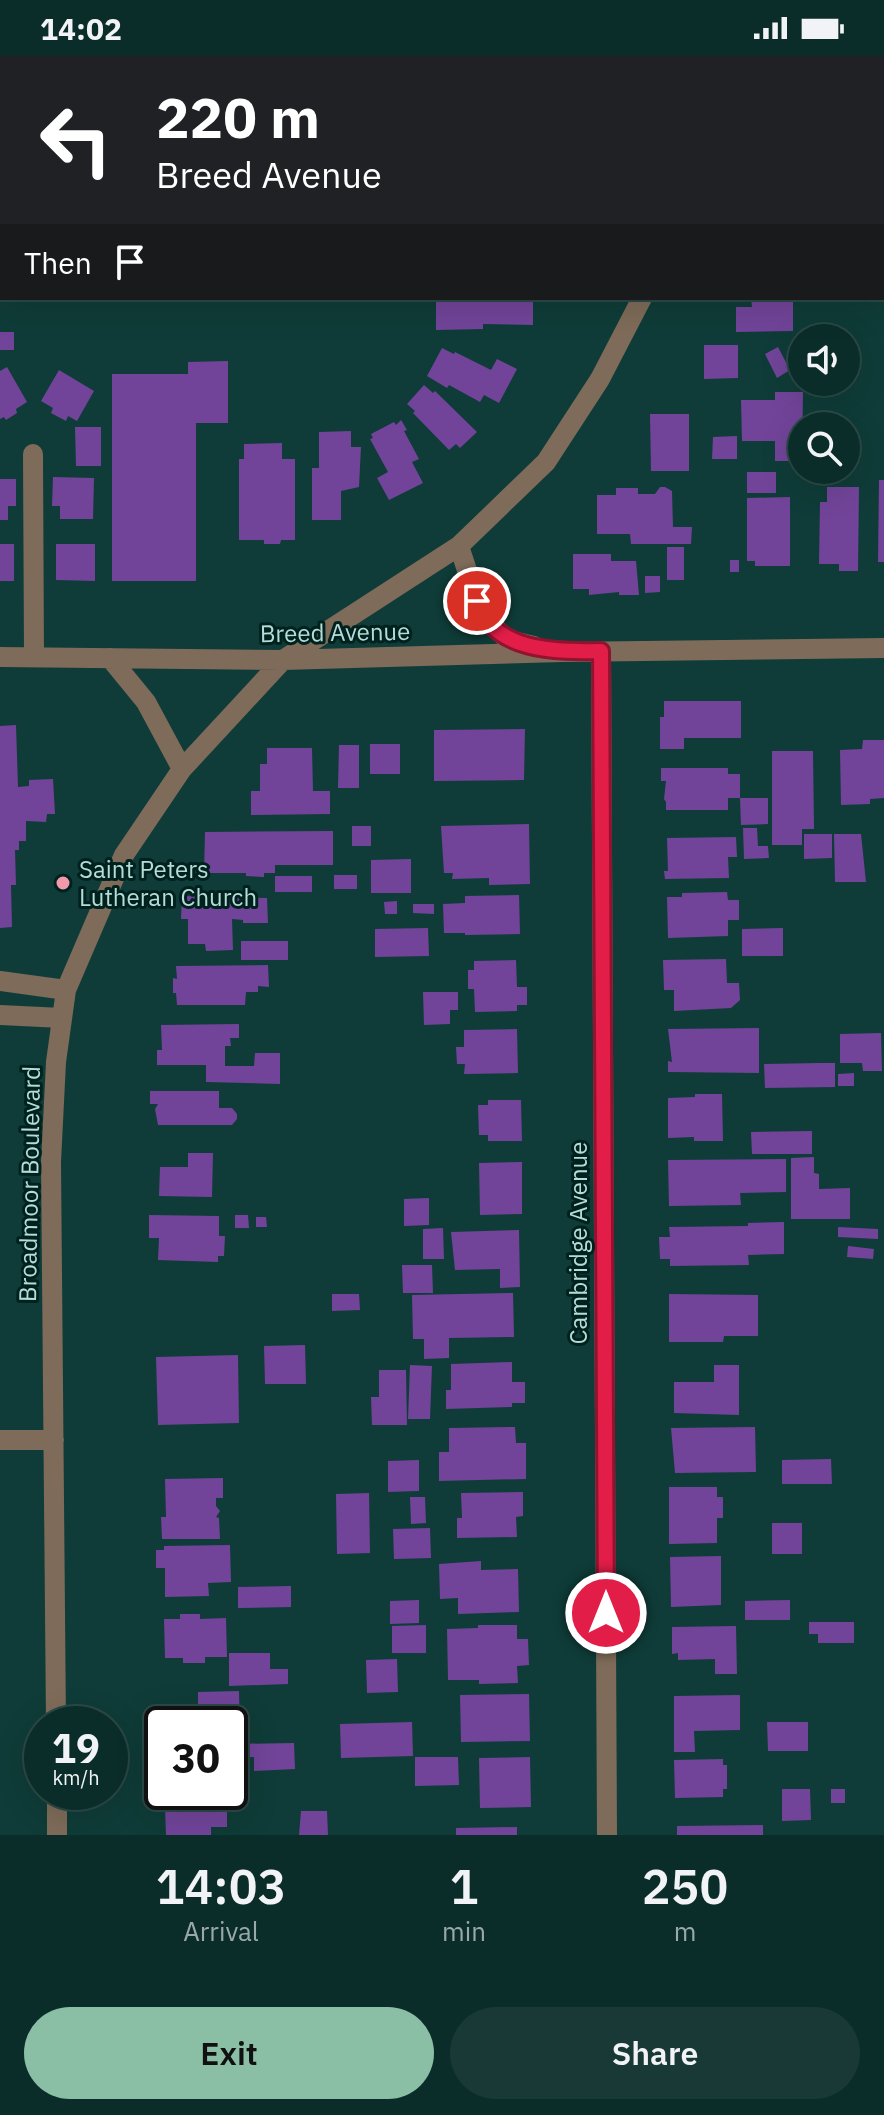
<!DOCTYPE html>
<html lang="en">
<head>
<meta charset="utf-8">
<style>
  body { margin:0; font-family:"IBM Plex Sans",sans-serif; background:#193936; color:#f1f3f6; height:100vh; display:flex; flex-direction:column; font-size:30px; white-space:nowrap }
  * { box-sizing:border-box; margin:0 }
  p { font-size:26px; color:#9aa8a8 }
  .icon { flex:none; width:44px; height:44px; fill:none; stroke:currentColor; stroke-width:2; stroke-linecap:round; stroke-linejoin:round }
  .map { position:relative; height:1779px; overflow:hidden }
  .sheet { display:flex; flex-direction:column; background:#0b2d2a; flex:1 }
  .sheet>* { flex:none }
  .guide { position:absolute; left:0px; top:0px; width:884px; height:244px; box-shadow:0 8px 32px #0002,0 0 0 2px #2b4947; background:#202124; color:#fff; overflow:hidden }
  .controls { position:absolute; left:788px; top:268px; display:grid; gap:16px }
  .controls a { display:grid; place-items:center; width:72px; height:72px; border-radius:50%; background:#0b2d2a; box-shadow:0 8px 32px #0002,0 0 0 2px #2b4947; font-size:40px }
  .speed { position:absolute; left:24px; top:1650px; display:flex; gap:16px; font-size:40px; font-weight:700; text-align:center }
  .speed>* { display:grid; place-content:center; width:104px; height:104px; border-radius:50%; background:#0b2d2a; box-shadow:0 8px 32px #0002,0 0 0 2px #2b4947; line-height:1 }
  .speed small { font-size:20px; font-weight:400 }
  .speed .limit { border:4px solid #111; border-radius:12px; background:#fff; color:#111 }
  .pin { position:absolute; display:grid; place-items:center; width:68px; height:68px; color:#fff; margin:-34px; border:4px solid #fff; border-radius:50%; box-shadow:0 2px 8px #0007 }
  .me { position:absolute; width:88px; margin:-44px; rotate:0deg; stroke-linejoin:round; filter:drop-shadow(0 0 6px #0008) }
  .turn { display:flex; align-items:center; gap:28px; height:168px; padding:0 24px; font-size:36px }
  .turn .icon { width:104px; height:104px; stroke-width:2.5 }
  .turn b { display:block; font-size:56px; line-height:68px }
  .then { display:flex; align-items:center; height:76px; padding:0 24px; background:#0003; gap:16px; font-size:30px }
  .eta { display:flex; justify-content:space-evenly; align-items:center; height:136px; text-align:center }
  .eta b { font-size:48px; font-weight:600; line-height:56px }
  .button { display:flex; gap:16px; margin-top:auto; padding:16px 24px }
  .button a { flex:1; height:92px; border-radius:48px; background:#8abfa5; color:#111; font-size:32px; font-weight:600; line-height:92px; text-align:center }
  .button a+a { background:#193936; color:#f1f3f6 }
  .status { display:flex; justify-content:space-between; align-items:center; height:56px; padding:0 40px; background:#0b2d2a; direction:ltr }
  .status svg { height:22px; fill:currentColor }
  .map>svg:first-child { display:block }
  .building { fill:#714499 }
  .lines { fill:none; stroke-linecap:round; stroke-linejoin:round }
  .minor { stroke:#7e6b59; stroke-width:20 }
  .route-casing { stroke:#92132f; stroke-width:20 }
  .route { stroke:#e11d48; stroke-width:14 }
  .poi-dot { fill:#f29aac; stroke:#00221f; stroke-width:3 }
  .labels { text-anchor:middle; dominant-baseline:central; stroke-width:6; stroke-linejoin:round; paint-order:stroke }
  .street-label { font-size:24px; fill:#b6dcd7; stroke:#00221f }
  .poi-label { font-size:24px; fill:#b6dcd7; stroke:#00221f; text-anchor:start }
</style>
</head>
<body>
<div class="status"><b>14:02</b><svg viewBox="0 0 49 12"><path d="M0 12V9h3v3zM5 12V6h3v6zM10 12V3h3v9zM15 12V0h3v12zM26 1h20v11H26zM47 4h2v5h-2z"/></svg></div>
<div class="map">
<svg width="884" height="1779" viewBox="0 0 884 1779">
  <rect width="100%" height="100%" fill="#0f3c38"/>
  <!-- building -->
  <path class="building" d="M436,242H533V269L483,268V273L436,274Z
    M751,242H793V275L736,276V251H752Z
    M0,276H14V294H0Z
    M704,289H738V322L704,323Z
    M778,291L790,314L777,322L765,298Z
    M442,292L454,298L455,296L491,314L497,303L517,313L499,347L484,339L480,346L449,329L447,332L427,320Z
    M228,305V367H196V525H112V318H188V306Z
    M7,311L27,346L16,353L17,357L6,364L4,361L0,363V315Z
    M59,314L94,335L77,365L68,360L66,365L51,357L53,352L41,345Z
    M424,329L433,337L435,335L477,376L460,392L456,388L449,394L413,357L415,355L407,348Z
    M775,336H803L802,405H775V385H742L741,344H775Z
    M650,358H689V415H651Z
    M401,364L407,374L404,375L419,403L412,406L423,427L389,444L377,422L388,416L370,383L373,382L371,378L394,366L396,369Z
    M75,371H101V410H76Z
    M351,375V391H361L359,431L341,435V464H312V412H319V376Z
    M737,380V403H712L713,381Z
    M282,387V403H295V484H281L280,488H264V484H239V403H244V388Z
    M747,416H776V437H747Z
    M53,421L94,422L93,463H60V450H52Z
    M0,423H16V450H8V464H0Z
    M879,424H884V506H878Z
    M660,431H665L672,435L673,471H692L691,488H631L630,478H597V439H616V432H638V438H655Z
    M827,431H859L858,515H839V508H819L820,446H827Z
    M790,441V510H755V505H747V442Z
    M0,488H14V525H0Z
    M56,488H95V525L56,524Z
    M667,491H684V524H667Z
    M573,498H611V505H636L639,539H619V536L589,539V533H573Z
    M730,504H739V516H730Z
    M645,520H660V536L645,537Z
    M664,645H741V682H684V693H660V661H664Z
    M16,669L18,731L29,730V724L53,723L55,758H47L46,766L26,765V785H19V794H15L16,829H11L12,871L0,872V670Z
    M525,673L524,724L434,725V674Z
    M863,684H884V742L870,743V748L841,749L840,694L862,693Z
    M370,688H400V718H370Z
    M339,689H359V732H338Z
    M267,692H312L313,735H330V758L251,759V735H260V708H267Z
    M772,695H813L814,773H802V789H772Z
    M661,712H728V718H740V742H728V754H666V746L664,743L666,725H661Z
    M740,742H768V768L741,769Z
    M529,768L530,828L489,829V822L452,823L453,817H444L441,770Z
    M352,770H371V790H352Z
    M743,772H757L758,790H768L769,802L744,803Z
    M333,775V809H275V817H264V821L246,820V817H204L205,776Z
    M804,778H832V802L804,803Z
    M834,778H861L866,826H835Z
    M736,781L737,801H728L729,822L665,823L664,815H668L667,782Z
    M411,803V837H371V804Z
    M334,819H357V833H334Z
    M275,820H312V836H275Z
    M727,836L728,844H739V864H728V880L668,882L667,841H682V837Z
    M519,839L520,878L465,879V877H444L443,848L465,847V840Z
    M182,840L267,842L268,867H243V864L232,863L233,894L206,895L205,888H188V863H181Z
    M397,845V858H385L384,846Z
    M413,848H434V858L413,857Z
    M428,872L429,900L375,901V873Z
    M783,872V900H742V873Z
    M241,885H288V904H241Z
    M726,903L727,927H739L740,944L731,952L674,955V934H664L663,904Z
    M516,904L517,931H527V949H517V955L475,956L474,933H468V914H474V905Z
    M268,909L269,931L258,930V936H246L245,949H177L176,937H173V922L177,923L176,910Z
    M423,936H458V954H450V968L424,969Z
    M239,968V982H230L231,990H225V1010H254L255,997H280V1028L206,1026V1009H157V994H162L161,969Z
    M759,972V1017L668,1016V1005L672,1006L668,973Z
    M517,973L518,1017L464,1018L465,1008H457L456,991H464V974Z
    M881,977L882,1015H863L862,1007H840V978Z
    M820,1007H835V1031L765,1032L764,1008Z
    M854,1017V1030H838V1018Z
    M150,1035H219V1052H232L237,1058V1063L232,1069H158L155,1053L158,1048H150Z
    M695,1038H722L723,1085H694V1081L668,1082V1042L695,1041Z
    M488,1044H521L522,1085H488V1079H479L478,1049H488Z
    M812,1075V1098H752L751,1076Z
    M188,1097H213L212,1141L159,1140L160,1111H188Z
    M814,1101V1117L819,1118V1133L850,1132V1163H791V1102Z
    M786,1103V1136L740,1137L741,1149L669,1150L668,1104Z
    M522,1106V1158L480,1159L479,1107Z
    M429,1142V1169L404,1170V1143Z
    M149,1159L219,1160V1180H225L224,1200H218V1206L158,1204L159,1182H149Z
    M235,1159H248L249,1172H235Z
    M256,1161H266L267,1171H256Z
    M784,1166V1198L748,1199L749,1209L670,1210V1203H660L659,1181H670L669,1171L748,1170V1167Z
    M838,1171L878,1173V1183L838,1181Z
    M443,1172L444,1203H423V1173Z
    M519,1174L520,1231L500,1232V1213L455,1214L451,1176Z
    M848,1190L874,1193L873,1203L847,1201Z
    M402,1209H432L433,1237H403Z
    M513,1237L514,1281L449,1282V1302L424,1303V1283H413L412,1239Z
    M332,1238H359L360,1254L332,1255Z
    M669,1238L758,1239V1280H724L723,1286H669Z
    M305,1289L306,1328H265L264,1290Z
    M238,1299L239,1367L158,1369L156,1301Z
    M512,1306V1326H525V1347H512V1351L446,1353V1334H451V1308Z
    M410,1309L432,1310L430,1363H408Z
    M714,1309H739V1359L674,1357V1326H714Z
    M379,1314H406L407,1369H372L371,1341H379Z
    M515,1371L516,1387H526V1423L439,1425V1396H449V1372Z
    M755,1371L756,1416L675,1417L671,1372Z
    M831,1403L832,1428H782V1404Z
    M419,1404V1435L388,1436V1405Z
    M223,1422V1442H216V1450L220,1455L216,1461L219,1462L220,1483H162L161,1461H166L165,1423Z
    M669,1431H717V1441H723V1462H717V1487L669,1488Z
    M523,1436V1460L516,1461L517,1481L457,1482V1462H462L461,1437Z
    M369,1437L370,1497L337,1498L336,1438Z
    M410,1441H425L426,1467L411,1468Z
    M772,1467H802V1498H772Z
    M430,1472L431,1502L394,1503L393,1473Z
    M230,1489L231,1526L208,1527L209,1540L165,1541V1512H156V1494H164V1490Z
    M721,1500V1549L671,1551L670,1501Z
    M481,1505V1514L518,1513L519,1556L458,1558V1542L440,1543L439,1508Z
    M291,1530V1551L238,1552V1531Z
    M419,1544V1567L390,1568V1545Z
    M790,1544V1564H745V1545Z
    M180,1558H200V1563L226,1562L227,1601H205V1607H183V1602H165L164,1563H180Z
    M809,1566H854V1587H818V1578H809Z
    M426,1569V1597H392V1570Z
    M478,1569H517V1583H528L529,1609L517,1610L518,1627L479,1628V1624H448L447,1573L478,1572Z
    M736,1570L737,1618H715V1603L678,1604V1597L672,1598V1571Z
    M229,1597H270V1613H288V1628L229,1630Z
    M397,1603L398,1636L367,1637L366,1604Z
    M239,1635L240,1682H230V1668H164V1663L179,1662V1648H198V1636Z
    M529,1638L530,1685L461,1686L460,1639Z
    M740,1639V1674L694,1675L695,1696H674V1640Z
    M412,1666L413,1700L341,1702L340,1668Z
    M767,1666H808V1695H768Z
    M294,1687L295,1713L254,1715V1701L230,1702V1688Z
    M415,1701H458L459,1729L415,1730Z
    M530,1701L531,1751L480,1752L479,1702Z
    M723,1703V1709H727V1733H723V1741L675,1742L674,1704Z
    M155,1715H162V1729H156Z
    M782,1733H810L811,1764L782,1765Z
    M831,1733H845V1747H831Z
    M175,1736H218V1743L174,1744Z
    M211,1751V1755H227V1771H211V1779H166L165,1752Z
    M301,1755H327L328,1779H299Z
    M763,1769V1779H677V1770Z
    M517,1771V1779H456V1772Z"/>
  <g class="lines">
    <!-- minor -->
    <path class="minor" d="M690,2V0
      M33,398L34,601
      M459,490L482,560L508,584L534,590
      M601,595L607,1779
      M0,601L283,604L562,596L884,592
      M110,602L146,646L182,713
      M0,925L66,934
      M0,959L62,962
      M0,1384H54
      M56,1668L51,1106L56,1006L66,934L124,799L182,713L283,604L459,490L546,406L600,323L642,242
      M57,1736V1779"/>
  </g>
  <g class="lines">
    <!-- route casing -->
    <g class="route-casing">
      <path id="route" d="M477,545C493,596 556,596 601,595L606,1557"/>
    </g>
    <!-- route -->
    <use href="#route" class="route"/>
  </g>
  <!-- markers -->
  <circle class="poi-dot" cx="63" cy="827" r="8"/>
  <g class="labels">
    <!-- street labels -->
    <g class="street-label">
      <text transform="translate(335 576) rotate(-1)">Breed Avenue</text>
      <text transform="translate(29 1128) rotate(-89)">Broadmoor Boulevard</text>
      <text transform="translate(578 1187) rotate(-90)">Cambridge Avenue</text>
    </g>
    <!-- poi labels -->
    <g class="poi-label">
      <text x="79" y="813">Saint Peters<tspan x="79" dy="28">Lutheran Church</tspan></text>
    </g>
  </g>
</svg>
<div class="controls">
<a><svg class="icon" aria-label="sound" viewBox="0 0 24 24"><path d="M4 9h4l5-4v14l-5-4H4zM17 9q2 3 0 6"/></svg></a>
<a><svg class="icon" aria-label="search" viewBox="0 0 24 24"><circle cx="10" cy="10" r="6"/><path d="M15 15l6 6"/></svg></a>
</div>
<div class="speed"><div>19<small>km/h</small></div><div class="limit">30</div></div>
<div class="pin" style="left:477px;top:545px;background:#d93025"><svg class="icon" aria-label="arrive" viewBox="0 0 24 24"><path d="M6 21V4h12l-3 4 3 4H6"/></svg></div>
<svg class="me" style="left:606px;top:1557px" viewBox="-20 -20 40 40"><circle r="17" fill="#e11d48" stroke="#fff" stroke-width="3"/><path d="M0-11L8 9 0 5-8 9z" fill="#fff"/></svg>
<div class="guide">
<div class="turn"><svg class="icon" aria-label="left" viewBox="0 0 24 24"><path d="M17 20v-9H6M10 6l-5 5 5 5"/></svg><div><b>220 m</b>Breed Avenue</div></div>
<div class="then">Then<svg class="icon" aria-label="arrive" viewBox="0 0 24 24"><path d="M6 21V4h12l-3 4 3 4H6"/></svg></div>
</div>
</div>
<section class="sheet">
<div class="eta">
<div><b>14:03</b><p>Arrival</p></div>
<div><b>1</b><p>min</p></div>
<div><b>250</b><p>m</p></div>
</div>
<div class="button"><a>Exit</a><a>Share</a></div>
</section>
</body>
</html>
